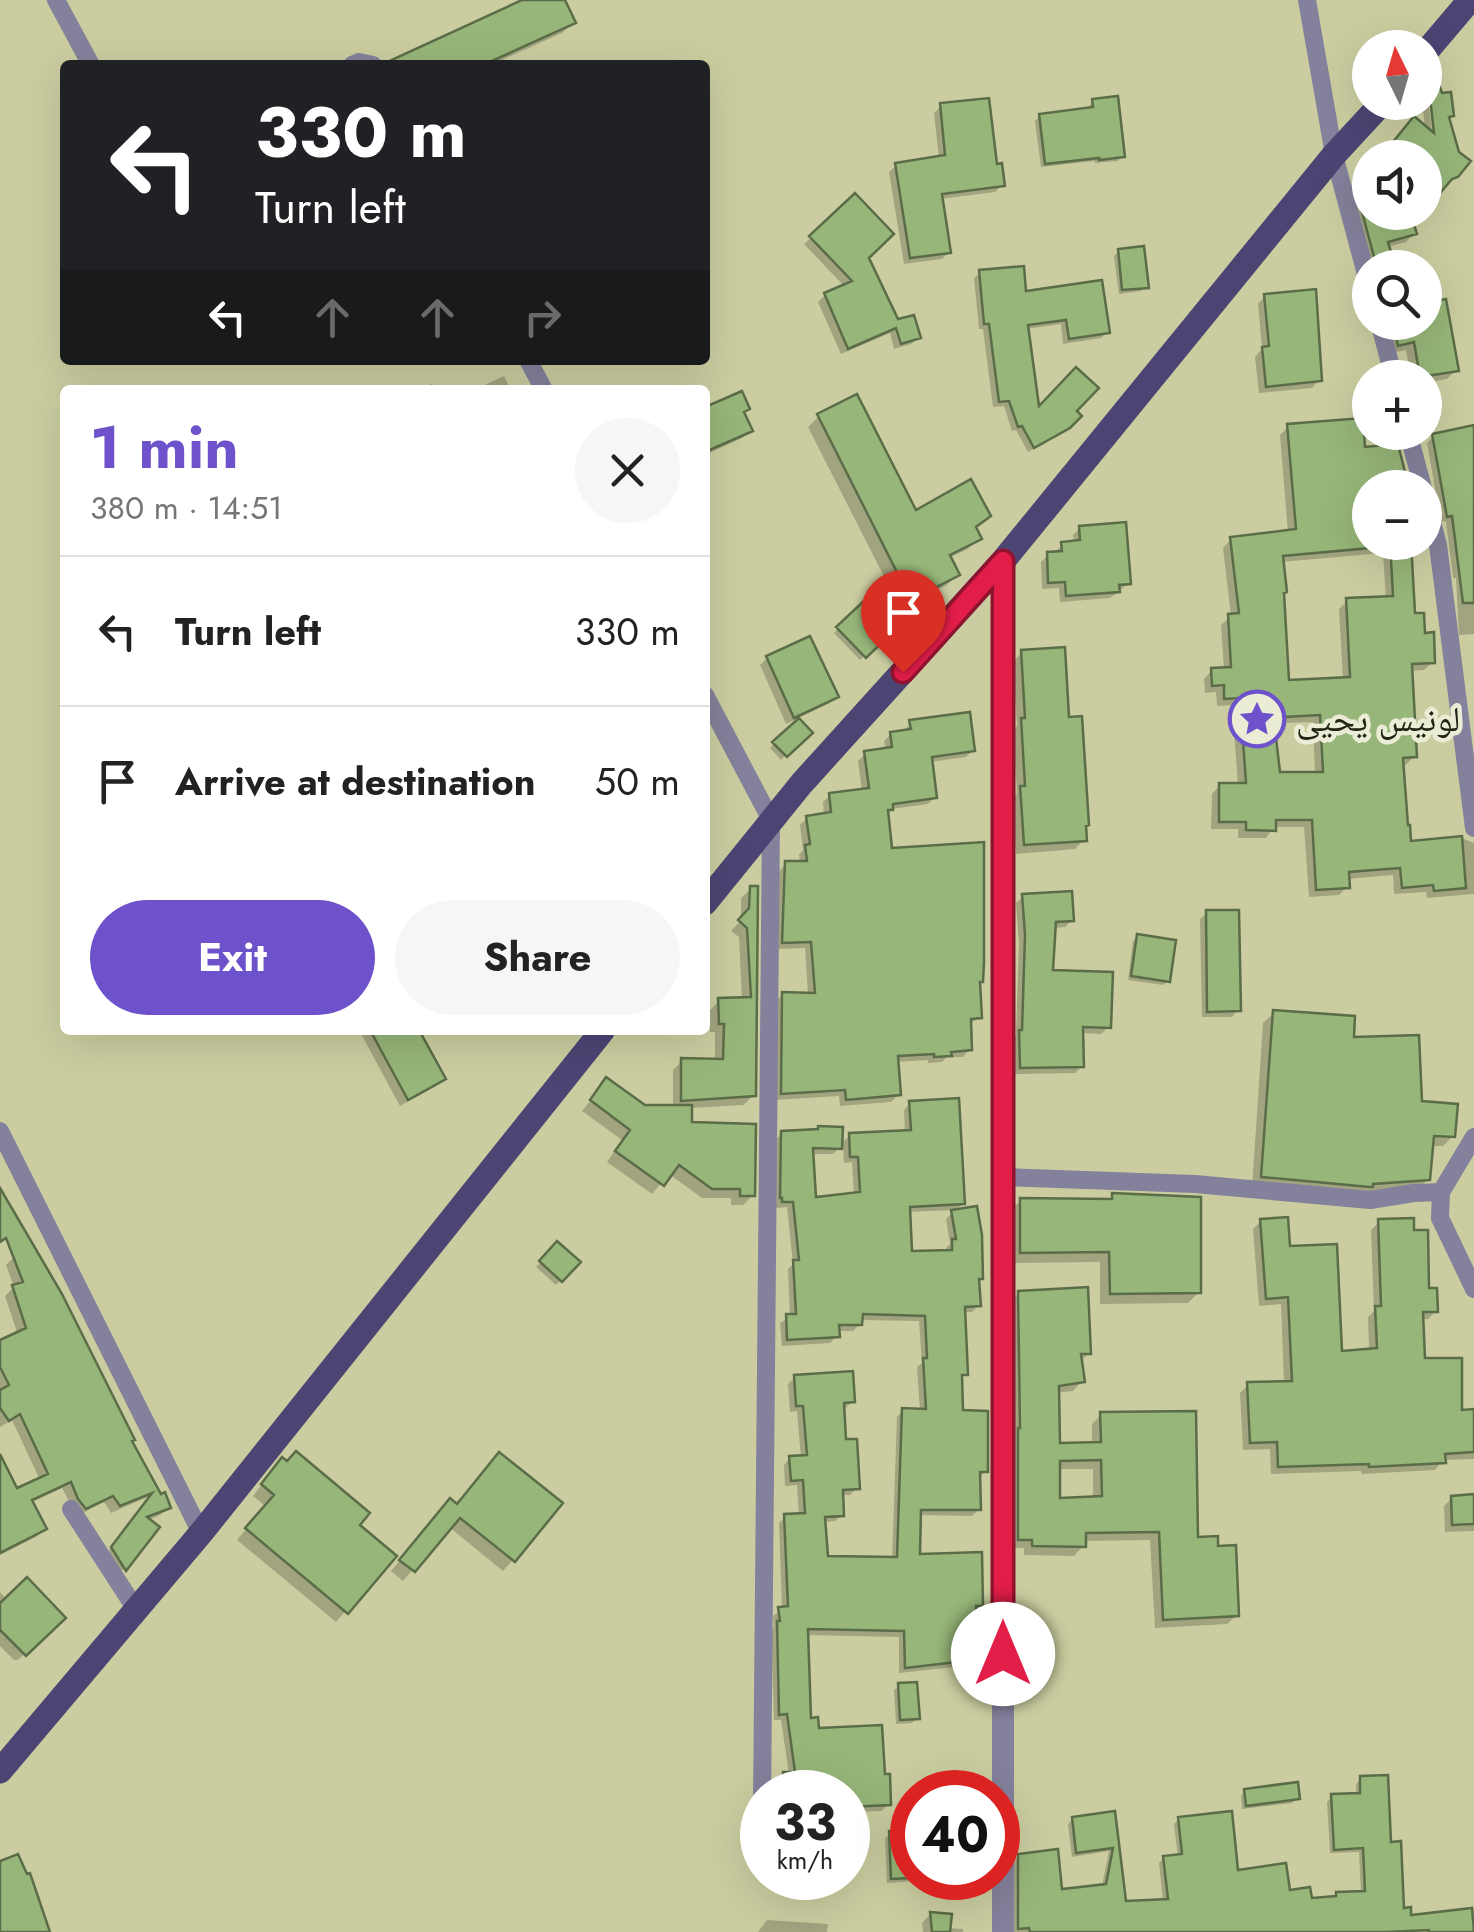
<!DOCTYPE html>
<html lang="en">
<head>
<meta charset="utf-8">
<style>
  body { margin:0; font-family:Jost,"Noto Naskh Arabic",sans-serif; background:#f6f6f6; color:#222; height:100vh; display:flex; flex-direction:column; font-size:38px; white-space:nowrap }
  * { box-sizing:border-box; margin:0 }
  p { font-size:32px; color:#767676 }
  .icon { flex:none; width:55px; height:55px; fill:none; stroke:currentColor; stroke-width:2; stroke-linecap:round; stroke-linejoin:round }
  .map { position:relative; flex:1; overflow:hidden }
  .details { position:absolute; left:60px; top:385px; width:650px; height:650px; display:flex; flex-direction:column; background:#fff; border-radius:10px; box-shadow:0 10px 40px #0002 }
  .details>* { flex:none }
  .top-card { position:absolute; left:60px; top:60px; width:650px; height:305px; border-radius:10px; box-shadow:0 10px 40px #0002; background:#202124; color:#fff; overflow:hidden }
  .needle { width:65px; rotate:355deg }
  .buttons { position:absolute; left:1352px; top:30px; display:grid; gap:20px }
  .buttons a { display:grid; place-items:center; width:90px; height:90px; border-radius:50%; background:#fff; box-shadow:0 10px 40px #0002; font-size:50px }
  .speed { position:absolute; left:740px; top:1770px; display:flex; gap:20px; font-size:50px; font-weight:700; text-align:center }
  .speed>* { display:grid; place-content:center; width:130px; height:130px; border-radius:50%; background:#fff; box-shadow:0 10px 40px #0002; line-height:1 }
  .speed small { font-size:25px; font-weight:400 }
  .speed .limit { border:15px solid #d22; background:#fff; color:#111 }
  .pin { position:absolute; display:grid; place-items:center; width:85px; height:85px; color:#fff; margin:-102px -42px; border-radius:50% 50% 50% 0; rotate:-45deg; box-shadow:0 0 10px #0007 }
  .pin .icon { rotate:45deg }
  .me { position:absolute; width:110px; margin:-55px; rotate:0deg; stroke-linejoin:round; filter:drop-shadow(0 0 8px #0008) }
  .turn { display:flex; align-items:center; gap:35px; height:210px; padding:0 30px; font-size:45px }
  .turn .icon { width:130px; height:130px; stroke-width:2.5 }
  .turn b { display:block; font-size:70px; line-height:85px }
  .lanes { display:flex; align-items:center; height:95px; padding:0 30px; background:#0003; justify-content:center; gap:50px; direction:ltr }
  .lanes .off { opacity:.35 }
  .round { display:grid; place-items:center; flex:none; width:105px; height:105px; border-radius:52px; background:#f6f6f6 }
  .summary { display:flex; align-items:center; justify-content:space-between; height:170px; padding:0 30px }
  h1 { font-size:60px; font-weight:700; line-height:75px; color:#6e52cb }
  .action { display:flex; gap:20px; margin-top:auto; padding:20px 30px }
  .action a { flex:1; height:115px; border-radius:60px; background:#6e52cb; color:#fff; font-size:40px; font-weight:700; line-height:115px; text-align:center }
  .action a+a { background:#f6f6f6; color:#222 }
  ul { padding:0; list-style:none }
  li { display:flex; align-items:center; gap:30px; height:150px; padding:0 30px; border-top:2px solid #e0e0e0 }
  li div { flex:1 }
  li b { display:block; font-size:38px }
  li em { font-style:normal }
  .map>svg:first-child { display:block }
  .shadow { fill:#0003; fill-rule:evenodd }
  .building { fill:#97b679; stroke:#5b6d48; stroke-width:2.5; fill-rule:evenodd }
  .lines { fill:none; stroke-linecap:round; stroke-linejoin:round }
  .minor { stroke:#84819c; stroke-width:18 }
  .tertiary { stroke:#84819c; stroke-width:22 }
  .primary { stroke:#4c4574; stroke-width:25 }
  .route-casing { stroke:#92132f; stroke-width:25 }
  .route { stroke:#e11d48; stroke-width:18 }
  .labels { text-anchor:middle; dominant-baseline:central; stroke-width:9; stroke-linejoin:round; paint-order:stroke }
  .poi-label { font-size:35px; fill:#232413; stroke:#ebecd5; text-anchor:start }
</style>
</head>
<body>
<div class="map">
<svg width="1474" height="1932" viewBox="0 0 1474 1932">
  <rect width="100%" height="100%" fill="#cbcda0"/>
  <!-- shadow -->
  <path class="shadow" d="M528,0H562L573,22L562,33L491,65H399Z
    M1429,82L1452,115L1447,119L1456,176L1425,200V128L1422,102H1425V86ZM1426,85H1429L1433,97L1439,145L1434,146Z
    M1093,102L1122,156L1118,161L1095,163V161L1041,167L1035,121L1040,116L1089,110V106Z
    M941,106L995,166L1002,185L995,192L940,199L949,252L942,259L904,264L889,172L897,165L939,159L934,113Z
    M1370,170V212H1425V201L1428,210L1419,219L1410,221L1414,233L1406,242L1387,247L1393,268H1370L1353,215L1362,204L1357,186Z
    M855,197L866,257L897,322L918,338L911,344L894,349L890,333L841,354L818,302L825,295L845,287L804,244Z
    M1119,251L1146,287L1141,291L1119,294L1114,256Z
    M980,273L1107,332L1101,338L1063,344L1061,324L1026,329L1037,411H1073L1078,416L1061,434L1028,452L1016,430L1012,431L1004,406L993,407L983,329H979L974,278Z
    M1265,296L1319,380L1312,388L1259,393L1255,357L1262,349L1258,304Z
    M1425,305L1456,370L1447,379L1425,383V378H1411L1406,350L1390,353L1384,322H1425Z
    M504,376L511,390H474Z
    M432,384L434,390H413Z
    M748,409L742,414L750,431L742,438L705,455V410Z
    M819,416L915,514L974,529L979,538L968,549L949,558L957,574L947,585L900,608L808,427Z
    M1288,427L1370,488V542H1411L1409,546L1412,616L1423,635L1433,662L1424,670L1410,671L1414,756L1406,765H1400L1409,843L1464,839L1474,843V894L1427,898L1426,892L1394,894L1393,875L1347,879V887L1339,895L1309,897L1304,827H1274L1266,838H1238V829H1211L1212,794L1220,785H1238L1232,705L1217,706L1216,692L1205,693L1204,679L1212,670H1224L1221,625L1231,616L1223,548L1231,539L1288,533L1280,435ZM1383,553L1386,599L1348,600L1339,609L1343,680L1287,682L1281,562ZM1313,722L1315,774H1277L1273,736L1282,727V723Z
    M1474,428V634L1459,635L1456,578H1453L1446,521L1441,522L1427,443L1433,437Z
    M1080,528L1129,583L1110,598L1060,602L1059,588L1042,589L1041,562L1048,555L1056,554V551L1063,544L1074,543L1073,535Z
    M867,601L893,628L860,660L834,633Z
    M1022,652L1066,720L1084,840L1075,849L1016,854L1012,798L1017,793L1013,729L1017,726L1013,662Z
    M767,658L836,697L828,704L786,724L760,665Z
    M798,721L809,733L781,760L770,748Z
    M911,723L973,750L966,757L930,762L935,797L928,804L891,809L886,814L890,850L978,984L979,1017L969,1025L970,1049L963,1057H947L942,1062L928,1063V1060L896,1062L898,1095L891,1102L840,1106L839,1096L775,1100L776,1001L783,994L808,995L805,948L776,949L779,871L786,864L800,863L799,855L803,850L800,825L807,818L824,816L823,802L830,795L862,791L858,761L865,754L886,751L884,741L891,734L904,732V730Z
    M751,889L753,1095L744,1105L689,1108L690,1125L753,1195L743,1205H731V1198H702L669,1174L652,1194L607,1162L622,1140L582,1111L607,1080L645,1108H673V1070L682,1061H715V1032H710V1010L719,1001L742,1000L739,937L731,931L741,920V898Z
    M1023,896L1072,920L1065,927L1054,928L1050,973L1108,1027L1101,1034L1081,1033L1082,1066L1075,1073L1014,1074L1013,1039L1016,1036L1019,943L1016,903Z
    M1207,913L1238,1010L1232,1017H1202L1200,919Z
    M1138,937L1168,981L1163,985L1128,980L1133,941Z
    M1274,1013L1351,1040L1453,1136L1443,1146H1430L1428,1179L1418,1189L1363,1193L1252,1187L1263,1023Z
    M359,1030H417L443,1079L436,1086L400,1106Z
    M910,1103L963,1203L954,1212L981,1278L977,1282L979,1305L972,1312H963L966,1374L959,1380L960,1412L986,1471L978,1479L979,1509L972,1516L918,1515L917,1556L981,1605L974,1611L980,1658L973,1665L899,1673V1637L806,1635L809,1721L817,1731L883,1777L888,1804L882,1811L848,1812V1792H778L777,1781L784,1774H789L781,1720H774L771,1630L774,1627L773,1616L782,1609L779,1523L785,1517L799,1516L797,1485L785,1486L784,1465L790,1458H801L797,1411L790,1412L788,1384L795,1377L853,1401L846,1408H842L844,1442L857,1488L850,1495H841L842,1515L835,1521L823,1522L826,1558L892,1560L897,1417L903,1410L920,1411L917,1367L922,1363L919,1321L860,1320V1324L853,1331H837V1336L830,1343L782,1346L780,1323L790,1317L788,1269L793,1264L787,1207L777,1208L774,1204L775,1140L782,1134L840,1145L850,1135L905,1132L904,1110ZM843,1144L844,1163L852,1162L854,1195L813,1200L811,1154H833ZM955,1210L946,1219L950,1244L946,1248V1252L909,1254L907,1212Z
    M1113,1196L1199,1292L1188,1303L1100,1304V1262L1011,1263L1010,1211L1021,1200L1108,1201Z
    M1261,1221L1288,1248L1339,1354L1369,1351L1368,1317L1374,1311L1371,1230L1379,1222L1427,1291L1436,1311L1428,1319H1421L1423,1360L1460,1413L1474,1412V1459L1443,1460L1435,1470L1362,1474L1361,1471L1271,1474L1270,1449L1243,1450L1240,1393L1248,1385L1284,1384L1281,1304L1259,1306L1253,1229Z
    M557,1244L577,1262L556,1285L536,1267Z
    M14,1257L168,1507L160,1515L147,1521L156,1527L117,1577L104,1557L150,1496L111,1513L104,1502L77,1516L62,1488L30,1503L44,1529L36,1537L0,1555V1485L16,1492L40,1480L12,1420L0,1427V1343L18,1335L5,1296L14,1287L6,1265Z
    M1019,1293L1089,1353L1080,1362L1082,1381L1073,1391L1056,1393L1058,1446L1092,1445V1424L1101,1415L1196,1540L1237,1615L1227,1624L1155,1628L1150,1540L1083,1541V1546L1074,1556L1024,1555V1548H1010V1303ZM1057,1469H1093V1499L1058,1500Z
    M272,1471L356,1525L393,1557L336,1622L237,1540L265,1506L253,1496Z
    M1474,1497V1531L1445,1532L1444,1506L1452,1498Z
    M450,1501L513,1560L503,1571L449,1527L403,1581L391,1571Z
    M0,1592L7,1600L62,1618L18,1660H14L0,1646Z
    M899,1686L917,1718L912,1723L896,1724L894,1690Z
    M1361,1779L1389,1845L1402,1910L1409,1918L1474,1910V1932H1013L1014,1862L1019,1856L1060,1892L1102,1886L1109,1851L1072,1857L1068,1824L1073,1819L1113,1814L1124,1904L1163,1902L1159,1863L1164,1858L1178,1857L1174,1824L1179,1819L1236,1873L1310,1901L1332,1899L1337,1895L1361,1894L1359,1852L1330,1853L1327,1802L1332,1796L1356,1795V1784Z
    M1245,1791L1297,1798L1292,1803L1242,1809L1241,1796Z
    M912,1832V1878H937L935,1880L887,1883L885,1838L890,1834Z
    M930,1915L948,1928L963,1929V1932H923L922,1923Z
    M767,1920L828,1924L827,1932H758Z"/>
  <!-- building -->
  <path class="building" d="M522,0H565L576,23L483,65H385V63Z
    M1437,78L1442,93L1451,92L1454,116L1449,117L1459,152L1471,161L1458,177L1452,179L1425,211V158H1380L1414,116L1434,133L1428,80Z
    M1118,96L1125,157L1099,160V158L1045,164L1039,114L1093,107L1092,99Z
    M989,98L997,164L1002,163L1005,186L942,194L951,253L910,258L895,163L945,155L940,103Z
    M855,193L894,234L869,258L898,319L914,315L921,338L901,344L896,328L848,349L824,293L852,281L809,236Z
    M1362,212H1410L1417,234L1388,242L1396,268H1377Z
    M1144,246L1149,288L1122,290L1118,249Z
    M1024,266L1026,291L1102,280L1110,333L1069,339L1066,320L1028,325L1039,406L1076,367L1099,388L1077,411L1082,416L1070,428L1034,448L1022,426L1018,427L1009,401L999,402L989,324H984L979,270Z
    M1316,289L1322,381L1266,387L1262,347L1269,346L1264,294Z
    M1446,299L1459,371L1420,377L1414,342L1398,346L1393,322H1425V303Z
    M742,391L750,409L744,412L753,431L705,452V407Z
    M857,394L916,510L971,479L991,516L976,527L982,539L950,555L960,575L911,600L817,414Z
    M1363,418L1365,447L1398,444L1409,488H1370V548L1283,556L1287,592L1284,593L1289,680L1350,677L1346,598L1393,596L1390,542H1411L1415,613H1424L1425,633L1434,632L1435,663L1412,664L1417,757L1403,758L1408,825H1410L1411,841L1462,836L1466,888L1434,891L1433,885L1402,888L1400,868L1349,872L1350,888L1316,890L1312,820H1276V831L1246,830V822H1219V783H1246L1240,698L1224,699V685L1212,686L1211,668L1231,667L1228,614L1239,613L1230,537L1296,529L1287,424ZM1320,715L1323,772H1280L1275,729L1284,728V717Z
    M1474,425V603H1463L1452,516L1447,517L1432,434Z
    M1126,522L1131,584L1119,585L1120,592L1066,596L1065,582L1048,583L1047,552L1062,551L1061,542L1080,540L1079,526Z
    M867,598L896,629L866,658L836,627Z
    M810,636L839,697L794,718L766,656Z
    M1065,647L1069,717L1082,716L1089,825L1086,826L1087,841L1024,845L1020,786H1025L1021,718H1025L1021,650Z
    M970,712L975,751L932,757L937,798L893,804V810H888L892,848L984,842V962L983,982H980L982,1018L971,1019L972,1050L951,1052L952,1056L934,1057V1054L898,1056L901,1095L846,1100L845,1090L781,1094L782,992L815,993L811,942L782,943L785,861H807L805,845L810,844L806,816L831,812L829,793L869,788L864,751L892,747L890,732L911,729L909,720Z
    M799,718L813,733L787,757L772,742Z
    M750,886H758L756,1096L681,1101V1058L723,1059L724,1024H719L718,998L751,997L747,928L738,920L749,908Z
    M1072,891L1074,921L1056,922L1053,970L1113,972L1111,1028L1083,1027L1084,1067L1020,1068L1019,1030H1022L1025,935L1022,894Z
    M1206,910H1239L1241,1011L1207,1012Z
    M1137,934L1176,940L1170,982L1131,976Z
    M1273,1010L1355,1016L1354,1037L1419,1035L1422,1101L1458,1104L1455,1137L1434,1136L1430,1180L1373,1184V1187H1370L1261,1177Z
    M370,1030H419L446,1079L408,1100Z
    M606,1077L645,1105H692V1122L756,1124L755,1196H740V1189H712L679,1165L664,1186L615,1151L630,1130L590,1100Z
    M959,1098L965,1204L910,1207L912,1251L952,1250V1239H956L951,1210L977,1206L982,1235L983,1279H979L981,1306L965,1307L968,1375H962L963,1410L988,1411V1472H980L981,1510H921L920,1554L982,1552L983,1606H976L983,1659L905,1668L904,1631L808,1629L811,1718L818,1717L819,1728L882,1725L885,1774H890L891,1805L848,1807V1792H783V1772H795L787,1714L779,1715L777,1621H780L778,1607L788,1606L784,1514L805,1513L803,1480L791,1481L789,1456L807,1455L803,1406H796L794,1375L853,1371L855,1402L844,1403L846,1439H857L860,1489L843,1490L844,1516L825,1517L828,1556L897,1557L902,1408L926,1409L923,1358H927L925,1316L863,1314L862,1325H839L840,1337L787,1340L786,1314H796L793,1260H799L793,1202H782V1198H780L781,1131L818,1129V1126L843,1127L842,1149L813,1148L816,1197L860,1192L858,1157H850L849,1133L911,1130L909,1101Z
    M0,1188L62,1294L135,1440L132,1441L161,1494L165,1492L171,1508L147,1517L160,1527L126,1571L111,1547L152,1493L120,1506L113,1496L86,1509L78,1499L71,1482L32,1500L47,1529L0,1553V1454L17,1488L48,1474L20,1414L9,1421L0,1408V1390L9,1385L0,1367V1340L26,1328L12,1285L23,1282L6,1238L0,1242Z
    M1112,1193L1201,1197V1293L1110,1294L1109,1252L1020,1253V1198L1112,1199Z
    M1288,1217L1290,1246L1337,1244L1342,1351L1377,1348L1375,1306H1381L1378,1219L1414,1218V1230H1428L1429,1288H1437L1438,1312H1423L1425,1358H1462V1410L1474,1409V1452L1445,1454L1446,1463L1369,1467V1464L1278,1467L1277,1442L1250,1443L1247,1382L1292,1381L1288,1297L1266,1299L1260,1219Z
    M557,1241L581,1262L562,1282L539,1261Z
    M1088,1287L1091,1354H1081L1085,1382L1059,1386L1060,1443L1101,1442L1100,1412L1196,1411L1198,1537L1218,1536V1546L1236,1545L1239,1616L1163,1620L1159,1532L1086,1533V1547L1032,1546V1540H1018V1428H1020L1018,1291ZM1101,1460L1102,1496L1060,1498V1461Z
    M296,1451L370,1513L360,1525L397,1556L348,1614L245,1528L274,1495L261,1484L282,1457L287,1461Z
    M499,1452L563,1503L515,1562L460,1518L415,1572L399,1560L450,1498L457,1504Z
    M1474,1494V1524L1452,1525L1451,1496Z
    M27,1577L66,1618L26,1656L0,1630V1603Z
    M917,1682L920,1719L900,1720L898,1683Z
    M1388,1775L1391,1842L1401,1841L1404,1908L1411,1907V1915L1472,1908L1474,1932H1429V1930L1386,1932H1030L1029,1928L1018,1929V1854L1058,1849L1062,1889L1106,1884L1113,1848L1076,1853L1072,1817L1115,1811L1126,1901L1168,1899L1163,1856L1182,1854L1178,1817L1232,1811L1238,1870L1286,1863L1290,1890L1310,1887L1312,1898L1336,1896V1892L1365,1891L1363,1848L1334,1850L1331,1794L1360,1793V1776Z
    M1298,1782L1300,1799L1246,1806L1244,1789Z
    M912,1830V1878L891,1879L889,1831Z
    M18,1854L27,1874L30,1873L50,1932H0V1861Z
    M930,1912L952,1914L950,1932H932Z"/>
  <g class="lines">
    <!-- minor -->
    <path class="minor" d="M56,0L91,65
      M1307,0L1334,155L1370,289
      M352,65L359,62L373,65
      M1379,322L1394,378
      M528,360L544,390
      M1408,432L1423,488
      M1425,495L1438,545L1474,828
      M705,695L771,820L762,1806
      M0,1131L201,1533
      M1474,1137L1441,1192L1440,1218L1474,1289
      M1004,1177L1195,1184L1370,1200L1414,1193L1441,1192
      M71,1509L137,1611"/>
    <!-- tertiary -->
    <path class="tertiary" d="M1003,561V1932"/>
    <!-- primary -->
    <path class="primary" d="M1425,53L1470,0
      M705,903L802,783L1003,561L1334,155L1383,102
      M0,1771L201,1533L603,1030"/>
  </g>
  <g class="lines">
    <!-- route casing -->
    <g class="route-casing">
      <path id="route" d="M903,672L1003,561V1654"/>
    </g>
    <!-- route -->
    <use href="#route" class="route"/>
  </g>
  <!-- icons -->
  <defs>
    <g id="sight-ring" transform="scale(2.875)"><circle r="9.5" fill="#ebecd5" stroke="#6e52cb" stroke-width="1.5"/><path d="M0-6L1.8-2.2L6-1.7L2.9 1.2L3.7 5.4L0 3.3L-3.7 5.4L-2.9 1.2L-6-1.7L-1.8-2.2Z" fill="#6e52cb"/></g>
  </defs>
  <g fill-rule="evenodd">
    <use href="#sight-ring" x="1257" y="719"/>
  </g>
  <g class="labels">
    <!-- poi labels -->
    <g class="poi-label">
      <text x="1296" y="719">لونيس يحيى</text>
    </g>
  </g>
</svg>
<div class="buttons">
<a><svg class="needle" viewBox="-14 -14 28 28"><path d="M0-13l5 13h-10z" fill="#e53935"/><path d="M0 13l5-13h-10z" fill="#767676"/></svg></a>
<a><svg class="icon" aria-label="sound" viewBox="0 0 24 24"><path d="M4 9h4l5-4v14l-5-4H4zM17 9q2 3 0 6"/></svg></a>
<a><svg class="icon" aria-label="search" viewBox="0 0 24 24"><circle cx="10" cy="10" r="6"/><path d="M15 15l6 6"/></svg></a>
<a>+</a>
<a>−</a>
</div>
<div class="speed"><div>33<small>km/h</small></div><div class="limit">40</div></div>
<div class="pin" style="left:903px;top:672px;background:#d93025"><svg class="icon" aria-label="arrive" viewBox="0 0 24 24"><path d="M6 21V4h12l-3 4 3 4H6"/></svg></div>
<svg class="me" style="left:1003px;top:1654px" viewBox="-20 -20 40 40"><circle r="19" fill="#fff"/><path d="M0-13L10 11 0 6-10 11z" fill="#e11d48"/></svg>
<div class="top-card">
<div class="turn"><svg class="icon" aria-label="left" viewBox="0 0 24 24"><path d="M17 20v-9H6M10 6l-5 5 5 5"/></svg><div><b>330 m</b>Turn left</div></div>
<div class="lanes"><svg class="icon" aria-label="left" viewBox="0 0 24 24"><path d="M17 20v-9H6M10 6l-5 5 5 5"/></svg><svg class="icon off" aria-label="ahead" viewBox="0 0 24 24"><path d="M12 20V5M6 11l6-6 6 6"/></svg><svg class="icon off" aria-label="ahead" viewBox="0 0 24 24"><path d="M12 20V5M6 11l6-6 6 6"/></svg><svg class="icon off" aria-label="right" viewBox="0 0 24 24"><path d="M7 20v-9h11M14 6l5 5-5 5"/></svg></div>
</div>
<section class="details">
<div class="summary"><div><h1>1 min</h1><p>380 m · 14:51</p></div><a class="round"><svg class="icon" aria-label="close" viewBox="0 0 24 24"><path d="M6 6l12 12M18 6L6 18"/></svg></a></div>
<ul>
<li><svg class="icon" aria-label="left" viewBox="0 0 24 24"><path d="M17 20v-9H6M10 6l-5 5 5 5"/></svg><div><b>Turn left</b></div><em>330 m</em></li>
<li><svg class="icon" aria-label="arrive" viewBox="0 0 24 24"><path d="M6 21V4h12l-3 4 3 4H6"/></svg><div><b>Arrive at destination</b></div><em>50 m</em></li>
</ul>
<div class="action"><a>Exit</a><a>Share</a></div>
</section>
</div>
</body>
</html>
